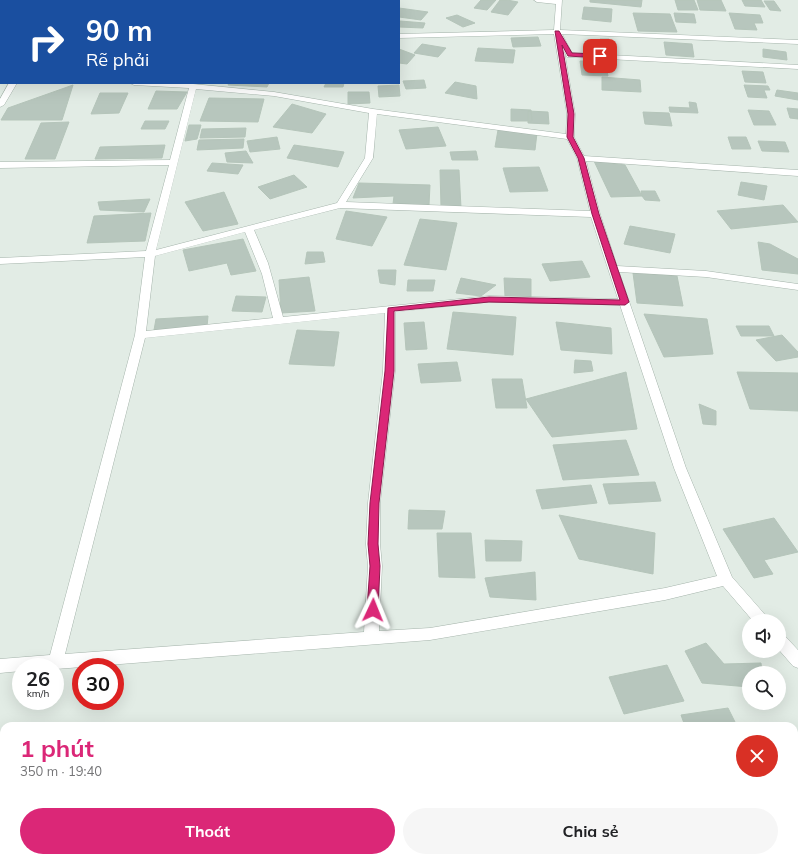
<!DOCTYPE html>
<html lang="vi">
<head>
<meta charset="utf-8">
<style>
  body { margin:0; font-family:Mulish,sans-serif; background:#f6f6f6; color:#202124; height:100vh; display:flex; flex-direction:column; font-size:15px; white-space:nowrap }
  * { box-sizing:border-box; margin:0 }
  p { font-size:13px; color:#757577 }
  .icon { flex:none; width:22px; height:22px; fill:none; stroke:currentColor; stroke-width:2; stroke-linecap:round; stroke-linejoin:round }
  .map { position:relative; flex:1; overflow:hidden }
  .panel { position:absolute; left:0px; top:722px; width:798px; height:140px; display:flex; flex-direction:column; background:#fff; border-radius:12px 12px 0 0; box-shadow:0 4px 16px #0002 }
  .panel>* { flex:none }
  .hud { position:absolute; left:0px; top:0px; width:400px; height:84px; box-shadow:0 4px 16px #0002; background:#1a4fa0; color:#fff; overflow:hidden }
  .buttons { position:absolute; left:742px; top:614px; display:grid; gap:8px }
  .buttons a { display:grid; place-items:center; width:44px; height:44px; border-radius:50%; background:#fff; box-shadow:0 4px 16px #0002; font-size:20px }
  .speed { position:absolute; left:12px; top:658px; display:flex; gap:8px; font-size:20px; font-weight:700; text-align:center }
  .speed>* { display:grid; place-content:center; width:52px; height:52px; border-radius:50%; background:#fff; box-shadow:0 4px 16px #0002; line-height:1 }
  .speed small { font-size:10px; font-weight:400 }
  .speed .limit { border:6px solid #d22; background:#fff; color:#111 }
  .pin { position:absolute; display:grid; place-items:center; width:34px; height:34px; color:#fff; margin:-17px; border-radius:8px; box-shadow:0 2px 6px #0006 }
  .me { position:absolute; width:44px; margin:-22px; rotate:2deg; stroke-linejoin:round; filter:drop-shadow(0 0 3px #0008) }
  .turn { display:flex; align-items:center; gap:14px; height:84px; padding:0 20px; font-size:18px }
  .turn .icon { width:52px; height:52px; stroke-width:2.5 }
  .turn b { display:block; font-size:28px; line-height:34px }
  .round { display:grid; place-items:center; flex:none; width:42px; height:42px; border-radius:21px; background:#f6f6f6 }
  .headline { display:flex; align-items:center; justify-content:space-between; height:68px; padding:0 20px }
  h1 { font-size:24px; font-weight:700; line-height:30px; color:#db2777 }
  .button { display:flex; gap:8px; margin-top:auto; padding:8px 20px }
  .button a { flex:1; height:46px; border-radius:24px; background:#db2777; color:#fff; font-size:16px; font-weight:700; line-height:46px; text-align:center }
  .button a+a { background:#f6f6f6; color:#202124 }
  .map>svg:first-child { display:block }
  .building { fill:#b7c6bd; stroke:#b5c5ba }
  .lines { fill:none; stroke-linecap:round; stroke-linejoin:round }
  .minor-casing { stroke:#a5b4ab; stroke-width:1 }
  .minor { fill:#fff; fill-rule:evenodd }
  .route { fill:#db2777; stroke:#8e194d }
</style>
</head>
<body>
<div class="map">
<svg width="798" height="862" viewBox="0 0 798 862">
  <rect width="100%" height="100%" fill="#e2ece5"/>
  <!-- building -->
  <path class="building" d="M481,0H496L487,10L474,8Z
    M500,0H507L518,2L508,15L491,12Z
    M590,0H642L641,7L590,2Z
    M675,0H694L698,10H678Z
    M697,0H721L726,11L700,10Z
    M742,0H761L765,7L745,6Z
    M764,1H774L781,11L770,10Z
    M584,7L612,9L611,22L582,19Z
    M399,8L428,12L421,20L399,17Z
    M633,13L670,14L677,32L638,31Z
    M674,13L694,14L696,23L676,22Z
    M729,13L760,15L763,23H754L757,30L735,29Z
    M457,15L475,23L463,27L446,18Z
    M400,21L425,23L423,28L399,27Z
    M538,37L541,46L513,47L511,38Z
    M600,39H609V45L600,44Z
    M664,42L692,44L694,57L666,55Z
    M422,44L446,48L438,57L414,53Z
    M478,48L515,50L513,63L475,61Z
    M399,49L415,55L407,64L399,63Z
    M763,49L786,52L787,60L763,57Z
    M580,61H605L608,76L582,75Z
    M742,71L763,72L766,83L745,82Z
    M602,77L640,80L641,92L602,90Z
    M424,80L426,88L406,89L403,81Z
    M455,82L476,86L477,99L445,93Z
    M229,83H269L267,87L228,85Z
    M326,83H344L343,87H324Z
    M73,85L62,120H1L8,108Z
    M399,85L400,96L379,97L378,86Z
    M744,85L768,86L770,90H764L767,98L748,97Z
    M777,90L798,93V100L775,96Z
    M156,91L187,92L177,109H148Z
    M348,92H369L370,103L348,104Z
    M100,93H128L119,113L91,114Z
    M209,98L264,99L258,122L200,121Z
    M689,102L696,103L698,113L670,112L669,107L690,108Z
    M292,104L326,114L312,133L273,127Z
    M787,108L798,109V119L790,118Z
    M511,109L531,110L532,121H511Z
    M748,110L769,111L776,125H754Z
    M528,111L548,112L549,124L528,123Z
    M643,112L669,113L672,126L645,124Z
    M145,121H169L165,129H141Z
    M69,122L55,159H25L41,123Z
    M189,125H201L197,139L185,141Z
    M438,127L446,146L406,149L399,130Z
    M246,128L245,137L200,138L202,129Z
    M498,130L537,133L535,150L495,147Z
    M277,137L280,149L250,152L247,141Z
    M728,137H746L751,149H732Z
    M244,139L243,148L197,150L199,140Z
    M758,141L785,142L789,152L762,151Z
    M165,145L162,158L95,159L100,147Z
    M294,145L344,152L338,167L287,158Z
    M246,151L253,163L227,162L225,153Z
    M476,151L478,160H452L450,152Z
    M594,161L625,165L642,196L611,197Z
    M212,163L243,165L238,174L207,171Z
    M539,167L548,191L510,192L503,168Z
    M440,170H459L461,208L441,207Z
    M294,175L307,187L270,199L258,187Z
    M741,182L767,186L764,200L738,195Z
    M359,183L430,185L429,205L393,204L394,196L353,198Z
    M641,191H655L660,201L645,200L642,196Z
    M224,192L238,224L203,231L185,202Z
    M150,199L144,212L100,210L98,202Z
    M783,205L798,222L731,229L717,211Z
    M346,211L387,217L372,246L336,239Z
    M151,213L145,241L87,243L94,216Z
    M420,219L457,223L446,270L404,265Z
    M630,226L675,234L670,253L624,244Z
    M243,239L256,271L231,275L227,263L189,271L183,250Z
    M758,242L770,244L798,259V274L762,270Z
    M307,252H323L325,262L305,264Z
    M582,261L590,277L550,281L542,264Z
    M378,270H396L395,285L380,283Z
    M633,273L677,276L683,306L637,303Z
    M309,277L315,311L281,313L279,280Z
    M461,278L496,285L481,296L456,293Z
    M504,278L531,279V298L505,296Z
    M408,280H435L433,291H407Z
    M236,296L266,297L262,312L232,311Z
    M453,312L516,317L513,355L447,349Z
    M644,314L707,319L713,354L664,357Z
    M208,316L207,327L154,330L156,319Z
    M424,322L427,349L406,350L404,323Z
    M556,322L611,328L612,354L561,350Z
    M736,326H769L774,336H741Z
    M297,330L339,332L334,366L289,364Z
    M782,335L798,352V357L776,361L756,340Z
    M575,360L591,361L593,371L574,373Z
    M457,362L461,381L421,383L418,364Z
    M626,372L637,429L552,437L526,399Z
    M737,372L798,373V411L750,409Z
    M492,379H522L527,408H496Z
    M699,404L716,411V425L703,424Z
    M626,440L639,475L563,480L553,445Z
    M655,482L661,501L609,504L603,484Z
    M591,485L597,503L542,509L536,490Z
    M409,510L445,511L442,529H408Z
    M559,515L655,533L653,574L579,559Z
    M774,518L798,552L764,560L773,574L754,578L723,529Z
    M437,533H471L475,578L439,577Z
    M485,540L522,541L521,561H486Z
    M535,572L536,600L490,597L485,578Z
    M706,643L724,664L761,663L762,673H749V687L702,683L685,651Z
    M667,665L684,701L624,714L609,677Z
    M728,708L737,726H685L681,715Z
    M794,763H798V827H794Z"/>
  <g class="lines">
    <!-- minor casing -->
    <g class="minor-casing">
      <path id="minor" d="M0,0L4,1H1V4Z
        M61,0H67V1H61Z
        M223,0H229V1H223Z
        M534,0H562L560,30L798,40V44L562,34L572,53L798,65V69L570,57H567L564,50L575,114L574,137L584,156L798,170V176L586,161L600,214L617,266L706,271L798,284V290L706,277L619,272L686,468L732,577L767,617L769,621H753L723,586L665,600L430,640L56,669L55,667H21V671L0,673V659L50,655L135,335L145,257L0,264V258L146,251L169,165L0,168V162L170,160L189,88L134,85L130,83L193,84L274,92L373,109L566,134L567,114L554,34L399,38V34L554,30L556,4L537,2ZM196,89L274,96L369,113L365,158L337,203L156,250ZM377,114L567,139L577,158L590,211L346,202L373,158ZM340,208L591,217L618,299L489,296L283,317L268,263L254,230ZM245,232L262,274L273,318L146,331L155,256ZM489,302L620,305L674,468L717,576L665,588L430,628L379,631L382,566L380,544V503L395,371V312ZM385,313L383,371L368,503L366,544L368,566L364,632L65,654L145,338Z
        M9,83H17L4,105L0,107V99Z
        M779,633L784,635L798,650V668L793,666L779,650Z"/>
    </g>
    <!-- minor -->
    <use href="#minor" class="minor"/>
  </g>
  <!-- route -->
  <path class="route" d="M555,31H559L572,53L600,54L603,56L600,58L568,56L562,45L574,114L573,137L584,158L599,214L629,302L625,305L489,302L394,311V371L379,503L378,544L380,566L378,610L377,613L373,614L369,613L367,610L370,566L368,544L370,503L385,371L388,308L489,297L620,300L592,214L578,158L567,137L568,114Z"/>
</svg>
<div class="buttons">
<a><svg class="icon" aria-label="sound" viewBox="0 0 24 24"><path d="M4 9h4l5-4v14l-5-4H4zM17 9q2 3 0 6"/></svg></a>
<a><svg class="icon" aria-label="search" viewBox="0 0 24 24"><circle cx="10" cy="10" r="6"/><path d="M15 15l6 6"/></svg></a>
</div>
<div class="speed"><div>26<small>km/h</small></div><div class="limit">30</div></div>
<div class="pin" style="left:600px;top:56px;background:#d93025"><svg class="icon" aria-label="arrive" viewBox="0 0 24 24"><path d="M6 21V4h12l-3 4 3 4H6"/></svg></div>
<svg class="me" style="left:373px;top:610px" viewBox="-20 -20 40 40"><path d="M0-17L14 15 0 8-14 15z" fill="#db2777" stroke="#fff" stroke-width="4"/></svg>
<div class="hud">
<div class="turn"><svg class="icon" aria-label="right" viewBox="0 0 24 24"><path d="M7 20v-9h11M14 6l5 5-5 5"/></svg><div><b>90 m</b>Rẽ phải</div></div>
</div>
<section class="panel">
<div class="headline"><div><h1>1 phút</h1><p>350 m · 19:40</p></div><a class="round" style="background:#d93025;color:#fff"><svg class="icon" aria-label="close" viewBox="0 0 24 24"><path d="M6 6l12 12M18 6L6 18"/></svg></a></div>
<div class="button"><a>Thoát</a><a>Chia sẻ</a></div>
</section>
</div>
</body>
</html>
